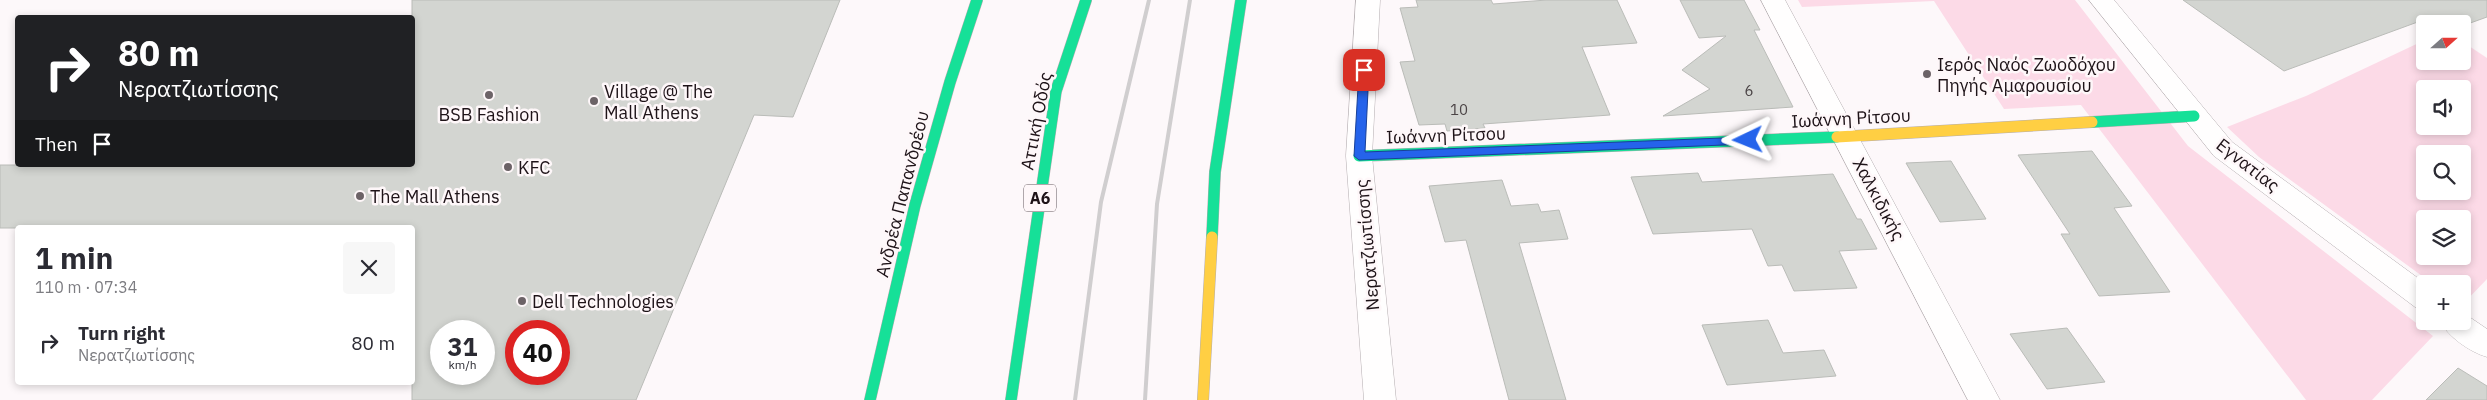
<!DOCTYPE html>
<html lang="en">
<head>
<meta charset="utf-8">
<style>
  body { margin:0; font-family:"IBM Plex Sans",sans-serif; background:#f7f7f7; color:#2b2b33; height:100vh; display:flex; flex-direction:column; font-size:19px; white-space:nowrap }
  * { box-sizing:border-box; margin:0 }
  p { font-size:16px; color:#7c7c81 }
  .icon { flex:none; width:28px; height:28px; fill:none; stroke:currentColor; stroke-width:2; stroke-linecap:round; stroke-linejoin:round }
  .map { position:relative; flex:1; overflow:hidden }
  .panel { position:absolute; left:15px; top:225px; width:400px; height:160px; display:flex; flex-direction:column; background:#fff; border-radius:5px; box-shadow:0 2px 8px #0003 }
  .panel>* { flex:none }
  .banner { position:absolute; left:15px; top:15px; width:400px; height:152px; border-radius:5px; box-shadow:0 2px 8px #0003; background:#202124; color:#fff; overflow:hidden }
  .needle { width:32px; rotate:69deg }
  .tools { position:absolute; left:2416px; top:15px; display:grid; gap:10px }
  .tools a { display:grid; place-items:center; width:55px; height:55px; border-radius:5px; background:#fff; box-shadow:0 2px 8px #0003; font-size:25px }
  .speed { position:absolute; left:430px; top:320px; display:flex; gap:10px; font-size:25px; font-weight:700; text-align:center }
  .speed>* { display:grid; place-content:center; width:65px; height:65px; border-radius:50%; background:#fff; box-shadow:0 2px 8px #0003; line-height:1 }
  .speed small { font-size:12px; font-weight:400 }
  .speed .limit { border:8px solid #d22; background:#fff; color:#111 }
  .pin { position:absolute; display:grid; place-items:center; width:42px; height:42px; color:#fff; margin:-21px; border-radius:10px; box-shadow:0 2px 8px #0006 }
  .me { position:absolute; width:55px; margin:-28px; rotate:268deg; stroke-linejoin:round; filter:drop-shadow(0 0 4px #0008) }
  .turn { display:flex; align-items:center; gap:18px; height:105px; padding:0 20px; font-size:22px }
  .turn .icon { width:65px; height:65px; stroke-width:2.5 }
  .turn b { display:block; font-size:35px; line-height:42px }
  .then { display:flex; align-items:center; height:48px; padding:0 20px; background:#0003; gap:10px; font-size:19px }
  .round { display:grid; place-items:center; flex:none; width:52px; height:52px; border-radius:5px; background:#f7f7f7 }
  .overview { display:flex; align-items:center; justify-content:space-between; height:85px; padding:0 20px }
  h1 { font-size:30px; font-weight:700; line-height:38px }
  ul { padding:0; list-style:none }
  li { display:flex; align-items:center; gap:15px; height:65px; padding:0 20px }
  li div { flex:1 }
  li b { display:block; font-size:19px }
  li em { font-style:normal }
  .map>svg:first-child { display:block }
  .green { fill:#fcdae7; fill-rule:evenodd }
  .building { fill:#d3d5d1; stroke:#babcb8; fill-rule:evenodd }
  .lines { fill:none; stroke-linecap:round; stroke-linejoin:round }
  .street-casing { stroke:#b4adb0; stroke-width:1 }
  .fast-casing { stroke:#b4adb0; stroke-width:12 }
  .slow-casing { stroke:#b4adb0; stroke-width:12 }
  .street { fill:#fffefe; fill-rule:evenodd }
  .fast { stroke:#16e098; stroke-width:11 }
  .slow { stroke:#ffcf43; stroke-width:11 }
  .rail { stroke:#d0cecf; stroke-width:4 }
  .route { fill:#2563eb; stroke:#184099 }
  .poi-dot { fill:#6c6367; stroke:#fef7f9; stroke-width:2 }
  .labels { text-anchor:middle; dominant-baseline:central; stroke-width:5; stroke-linejoin:round; paint-order:stroke }
  .number-label { font-size:15px; fill:#4b4446 }
  .shield { fill:#fef7f9; stroke:#61575c; stroke-width:1 }
  .shield-label { font-size:16px; font-weight:bold; fill:#1e1318 }
  .poi-label { font-size:18px; fill:#1e1318; stroke:#fef7f9; text-anchor:start }
  .street-label { font-size:18px; fill:#1e1318; stroke:#fef7f9 }
</style>
</head>
<body>
<div class="map">
<svg width="2487" height="400" viewBox="0 0 2487 400">
  <rect width="100%" height="100%" fill="#fdf8fa"/>
  <!-- green -->
  <path class="green" d="M1798,0H2075L2188,146L2433,336L2372,400H2306L2081,105L2004,109L1934,1L1802,7Z
    M2425,40V61H2462L2463,42L2487,58V279L2463,304L2462,284H2433L2259,157L2227,127L2306,96ZM2425,89H2462V126H2425ZM2425,154H2462V191H2425ZM2425,219H2462V256H2425Z"/>
  <!-- building -->
  <path class="building" d="M412,0H840L793,117L754,115L636,400H412V228H0V165H412ZM441,331H484V374H441ZM516,331H559V374H516Z
    M1416,0H1491L1493,4L1547,0H1617L1637,43L1582,47L1610,115L1483,124L1485,128L1447,131L1445,124L1419,125L1400,62L1415,61L1400,8L1418,7Z
    M1680,0H1744L1760,30H1754L1793,107L1663,116L1710,89L1682,70L1726,36L1699,38Z
    M2183,0H2487V17L2462,26V24H2446L2434,16L2284,71Z
    M2092,151L2132,206L2114,208L2170,292L2099,296L2061,234H2070L2018,155Z
    M1951,161L1986,219L1940,222L1906,163Z
    M1698,173L1702,182L1833,174L1857,219H1861L1877,249L1839,251L1857,288L1794,291L1782,265L1768,266L1752,229L1653,234L1631,177Z
    M1502,180L1511,206L1538,204L1541,212L1559,210L1568,239L1519,243L1566,400H1509L1466,240L1445,242L1429,186Z
    M1768,320L1783,353L1824,350L1836,376L1727,385L1702,325Z
    M2067,328L2105,382L2047,389L2010,334Z
    M2458,368L2487,386V400H2426Z"/>
  <g class="lines">
    <!-- street casing -->
    <g class="street-casing">
      <path id="street" d="M1356,0H1380L1372,156L1396,400H1364L1346,156Z
        M1761,0H1785L2000,400H1968Z
        M2089,0H2114L2232,142L2426,284L2425,310L2415,307L2214,156Z
        M2462,312L2487,329V357C2470,352 2448,337 2440,321H2462Z"/>
    </g>
    <!-- fast casing -->
    <g class="fast-casing">
      <path id="fast" d="M2092,122L2194,116
        M1359,156L1837,137
        M1212,237L1215,172L1241,0
        M870,400L915,205L950,82L977,0
        M1011,400L1056,91L1086,0"/>
    </g>
    <!-- slow casing -->
    <g class="slow-casing">
      <path id="slow" d="M1837,137L2092,122
        M1203,400L1212,237"/>
    </g>
    <!-- street -->
    <use href="#street" class="street"/>
    <!-- fast -->
    <use href="#fast" class="fast"/>
    <!-- slow -->
    <use href="#slow" class="slow"/>
    <!-- rail -->
    <path class="rail" d="M1075,400L1101,202L1149,0
      M1145,400L1157,204L1190,0"/>
  </g>
  <!-- route -->
  <path class="route" d="M1364,67L1369,70L1365,152L1748,137L1754,140L1748,144L1359,160L1354,156L1359,70Z"/>
  <!-- markers -->
  <g class="poi-dot">
    <circle cx="1927" cy="74" r="5"/>
    <circle cx="489" cy="95" r="5"/>
    <circle cx="594" cy="101" r="5"/>
    <circle cx="508" cy="167" r="5"/>
    <circle cx="360" cy="196" r="5"/>
    <circle cx="522" cy="301" r="5"/>
  </g>
  <g class="labels">
    <!-- number labels -->
    <g class="number-label">
      <text x="1749" y="90">6</text>
      <text x="1459" y="109">10</text>
    </g>
    <!-- shield labels -->
    <rect class="shield" x="1024" y="184.5" width="32" height="27" rx="4"/>
    <g class="shield-label">
      <text x="1040" y="198">Α6</text>
    </g>
    <!-- poi labels -->
    <g class="poi-label">
      <text x="1937" y="64">Ιερός Ναός Ζωοδόχου<tspan x="1937" dy="21">Πηγής Αμαρουσίου</tspan></text>
      <text x="604" y="91">Village @ The<tspan x="604" dy="21">Mall Athens</tspan></text>
      <text x="489" y="114" text-anchor="middle">BSB Fashion</text>
      <text x="518" y="167">KFC</text>
      <text x="370" y="196">The Mall Athens</text>
      <text x="532" y="301">Dell Technologies</text>
    </g>
    <!-- street labels -->
    <g class="street-label">
      <text transform="translate(1851 118) rotate(-3)">Ιωάννη Ρίτσου</text>
      <text transform="translate(1036 121) rotate(-79)">Αττική Οδός</text>
      <text transform="translate(1446 135) rotate(-2)">Ιωάννη Ρίτσου</text>
      <text transform="translate(2248 165) rotate(38)">Εγνατίας</text>
      <text transform="translate(902 194) rotate(-76)">Ανδρέα Παπανδρέου</text>
      <text transform="translate(1879 199) rotate(62)">Χαλκιδικής</text>
      <text transform="translate(1367 245) rotate(-95)">Νερατζιωτίσσης</text>
    </g>
  </g>
</svg>
<div class="tools">
<a><svg class="needle" viewBox="-14 -14 28 28"><path d="M0-13l5 13h-10z" fill="#e53935"/><path d="M0 13l5-13h-10z" fill="#7c7c81"/></svg></a>
<a><svg class="icon" aria-label="sound" viewBox="0 0 24 24"><path d="M4 9h4l5-4v14l-5-4H4zM17 9q2 3 0 6"/></svg></a>
<a><svg class="icon" aria-label="search" viewBox="0 0 24 24"><circle cx="10" cy="10" r="6"/><path d="M15 15l6 6"/></svg></a>
<a><svg class="icon" aria-label="layers" viewBox="0 0 24 24"><path d="M12 4l9 5-9 5-9-5zM3 14l9 5 9-5"/></svg></a>
<a>+</a>
</div>
<div class="speed"><div>31<small>km/h</small></div><div class="limit">40</div></div>
<div class="pin" style="left:1364px;top:70px;background:#d93025"><svg class="icon" aria-label="arrive" viewBox="0 0 24 24"><path d="M6 21V4h12l-3 4 3 4H6"/></svg></div>
<svg class="me" style="left:1748px;top:140px" viewBox="-20 -20 40 40"><path d="M0-17L14 15 0 8-14 15z" fill="#2563eb" stroke="#fff" stroke-width="4"/></svg>
<div class="banner">
<div class="turn"><svg class="icon" aria-label="right" viewBox="0 0 24 24"><path d="M7 20v-9h11M14 6l5 5-5 5"/></svg><div><b>80 m</b>Νερατζιωτίσσης</div></div>
<div class="then">Then<svg class="icon" aria-label="arrive" viewBox="0 0 24 24"><path d="M6 21V4h12l-3 4 3 4H6"/></svg></div>
</div>
<section class="panel">
<div class="overview"><div><h1>1 min</h1><p>110 m · 07:34</p></div><a class="round"><svg class="icon" aria-label="close" viewBox="0 0 24 24"><path d="M6 6l12 12M18 6L6 18"/></svg></a></div>
<ul>
<li><svg class="icon" aria-label="right" viewBox="0 0 24 24"><path d="M7 20v-9h11M14 6l5 5-5 5"/></svg><div><b>Turn right</b><p>Νερατζιωτίσσης</p></div><em>80 m</em></li>
</ul>
</section>
</div>
</body>
</html>
